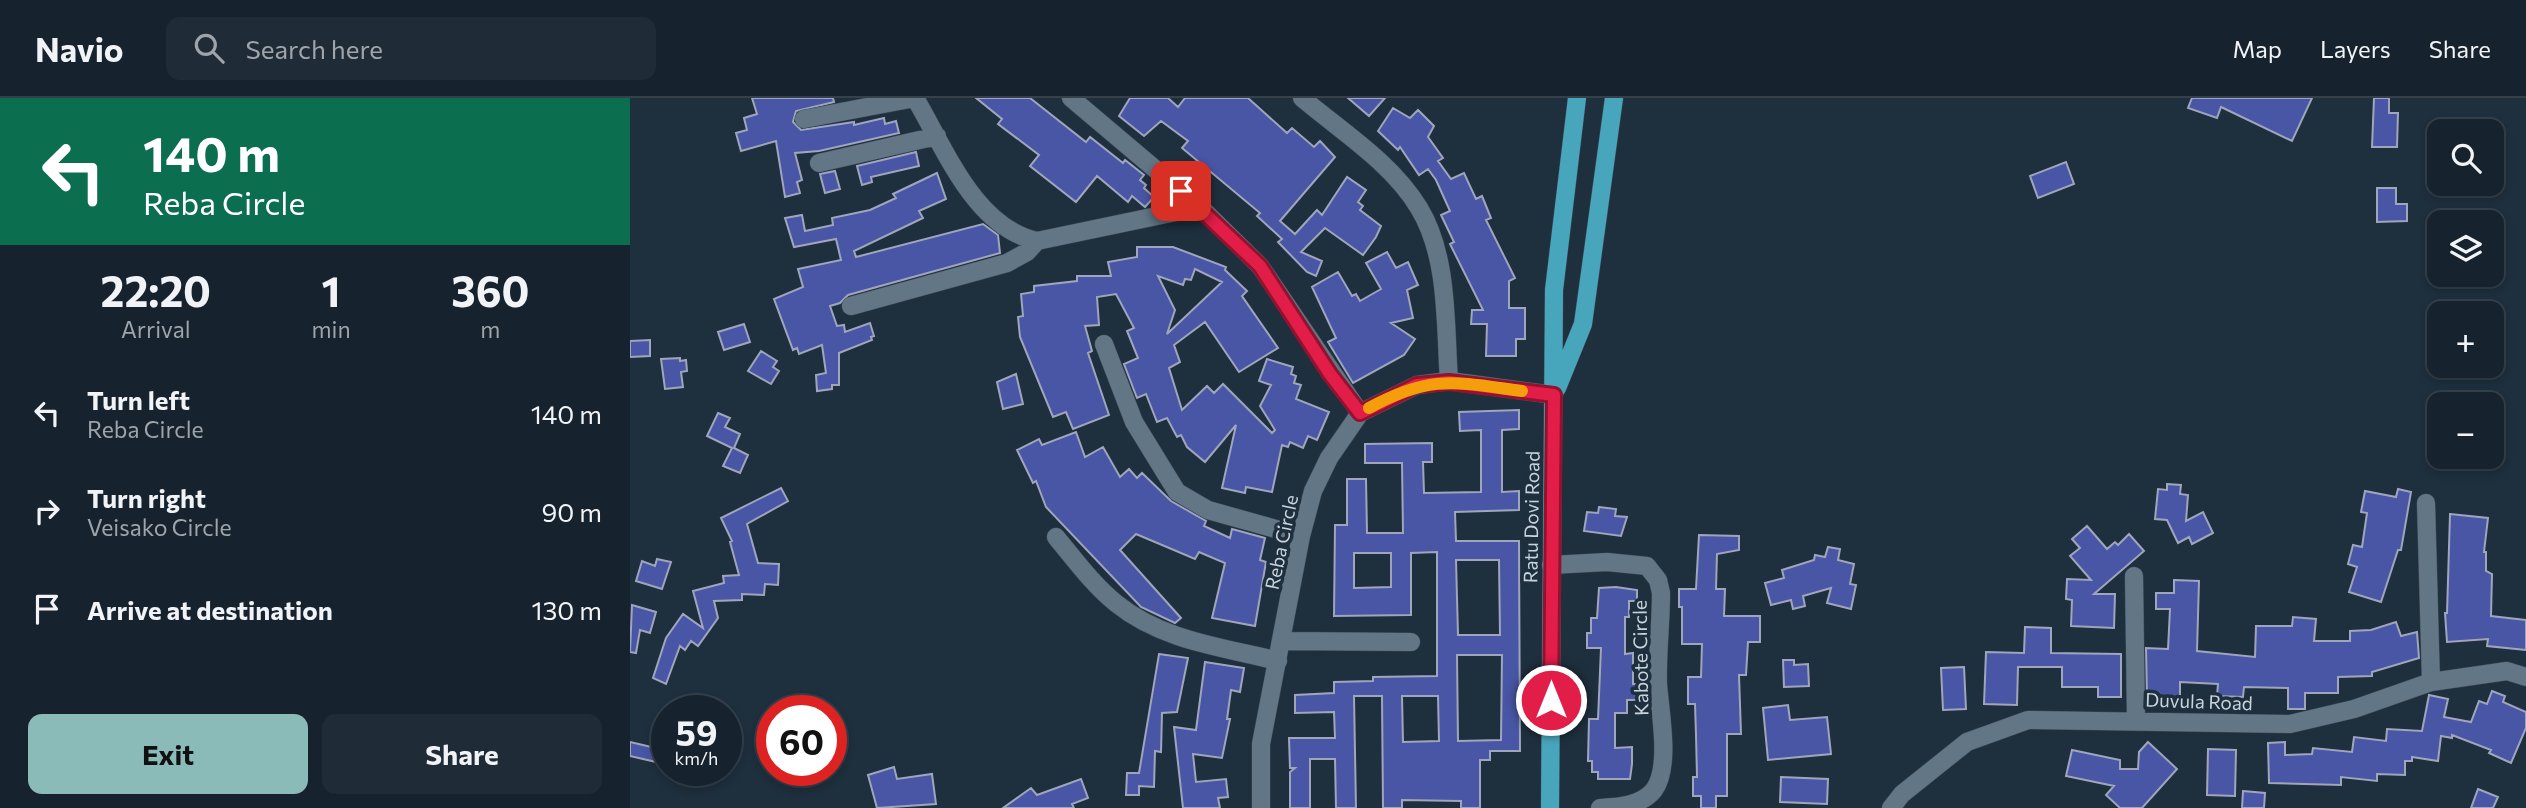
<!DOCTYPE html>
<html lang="en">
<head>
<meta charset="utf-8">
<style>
  body { margin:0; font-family:Commissioner,sans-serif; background:#1f2b36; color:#f1f3f6; height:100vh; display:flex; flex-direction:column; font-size:26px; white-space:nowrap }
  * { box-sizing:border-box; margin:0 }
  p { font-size:23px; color:#9ea4aa }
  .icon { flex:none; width:38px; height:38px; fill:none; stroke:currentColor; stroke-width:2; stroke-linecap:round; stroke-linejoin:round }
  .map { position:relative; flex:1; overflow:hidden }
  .side { display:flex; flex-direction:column; background:#16232e; width:630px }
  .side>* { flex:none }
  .hud { background:#0b6e4f; color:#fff; overflow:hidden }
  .tools { position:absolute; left:1797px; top:21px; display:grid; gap:14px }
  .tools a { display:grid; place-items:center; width:77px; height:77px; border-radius:14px; background:#16232e; box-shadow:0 4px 10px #0003,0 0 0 2px #35404a; font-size:35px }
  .speed { position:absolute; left:21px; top:597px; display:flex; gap:14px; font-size:35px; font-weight:700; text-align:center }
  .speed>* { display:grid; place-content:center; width:91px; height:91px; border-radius:50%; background:#16232e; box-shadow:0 4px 10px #0003,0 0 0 2px #35404a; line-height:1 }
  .speed small { font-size:18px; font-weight:400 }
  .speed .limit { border:10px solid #d22; background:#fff; color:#111 }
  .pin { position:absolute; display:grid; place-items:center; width:60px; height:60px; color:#fff; margin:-30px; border-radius:14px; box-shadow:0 4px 10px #0006 }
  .me { position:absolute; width:77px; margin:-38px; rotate:0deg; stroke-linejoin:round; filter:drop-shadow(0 0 5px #0008) }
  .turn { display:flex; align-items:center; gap:24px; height:147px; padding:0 28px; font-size:32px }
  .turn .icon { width:91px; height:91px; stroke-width:2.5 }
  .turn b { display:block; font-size:49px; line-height:60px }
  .eta { display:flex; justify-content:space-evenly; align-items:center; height:119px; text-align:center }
  .eta b { font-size:42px; font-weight:700; line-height:49px }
  .cta { display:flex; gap:14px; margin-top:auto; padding:14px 28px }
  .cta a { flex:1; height:80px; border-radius:14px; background:#8bbbb9; color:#111; font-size:28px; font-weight:700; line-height:80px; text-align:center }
  .cta a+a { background:#1f2b36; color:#f1f3f6 }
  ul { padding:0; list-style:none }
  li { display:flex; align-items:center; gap:21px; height:98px; padding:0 28px }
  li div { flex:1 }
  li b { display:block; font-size:26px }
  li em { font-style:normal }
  header { display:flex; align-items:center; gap:42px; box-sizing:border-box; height:98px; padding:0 35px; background:#16232e; border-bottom:2px solid #35404a }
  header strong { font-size:33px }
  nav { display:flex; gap:38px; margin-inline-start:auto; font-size:24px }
  .search { width:490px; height:63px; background:#1f2b36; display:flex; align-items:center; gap:18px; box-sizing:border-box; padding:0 24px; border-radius:14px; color:#9ea4aa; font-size:26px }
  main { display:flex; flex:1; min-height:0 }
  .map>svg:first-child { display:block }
  .building { fill:#4956a5; stroke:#9fa5bc; stroke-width:2; fill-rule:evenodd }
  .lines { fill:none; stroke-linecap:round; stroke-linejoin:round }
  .minor-casing { stroke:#3e4c58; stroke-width:19 }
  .major-casing { stroke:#3e4c58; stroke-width:19 }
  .minor { stroke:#627686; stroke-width:18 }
  .major { stroke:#48a6bc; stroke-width:18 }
  .route-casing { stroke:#92132f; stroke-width:18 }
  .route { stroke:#e11d48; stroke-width:12 }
  .slow { stroke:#f59e0b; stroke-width:12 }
  .labels { text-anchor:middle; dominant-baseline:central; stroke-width:7; stroke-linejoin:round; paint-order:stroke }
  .street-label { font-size:19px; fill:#cad4dd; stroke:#1e2f3d }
</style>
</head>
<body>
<header>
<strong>Navio</strong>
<div class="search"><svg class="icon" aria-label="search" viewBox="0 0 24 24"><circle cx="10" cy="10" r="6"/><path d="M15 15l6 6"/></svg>Search here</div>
<nav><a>Map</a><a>Layers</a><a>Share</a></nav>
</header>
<main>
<section class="side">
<div class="hud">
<div class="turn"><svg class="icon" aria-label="left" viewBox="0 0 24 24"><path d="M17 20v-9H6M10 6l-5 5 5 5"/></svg><div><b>140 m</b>Reba Circle</div></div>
</div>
<div class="eta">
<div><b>22:20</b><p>Arrival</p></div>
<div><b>1</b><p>min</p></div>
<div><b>360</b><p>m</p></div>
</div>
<ul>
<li><svg class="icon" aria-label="left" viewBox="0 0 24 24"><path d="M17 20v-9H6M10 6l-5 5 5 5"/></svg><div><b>Turn left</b><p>Reba Circle</p></div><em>140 m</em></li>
<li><svg class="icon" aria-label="right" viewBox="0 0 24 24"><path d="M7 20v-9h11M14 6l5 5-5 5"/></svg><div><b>Turn right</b><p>Veisako Circle</p></div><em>90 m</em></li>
<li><svg class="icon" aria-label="arrive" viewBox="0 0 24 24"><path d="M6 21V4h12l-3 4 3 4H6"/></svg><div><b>Arrive at destination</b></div><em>130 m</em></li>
</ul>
<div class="cta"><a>Exit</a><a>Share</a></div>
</section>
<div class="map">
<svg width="1896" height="710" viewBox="0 0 1896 710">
  <rect width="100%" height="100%" fill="#1e2f3d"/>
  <!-- building -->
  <path class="building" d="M122,0H203L204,4L166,13L163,24L171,32L224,24V27L254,20L255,26L266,23L269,35L189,53L165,55L172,82L167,84L170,95L155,99L146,43L111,53L106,35L117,32L114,20L127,16Z
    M346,0H400L456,44L460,39L493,65L495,62L514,77L510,82L516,87L514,90L524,99L515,109L502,98L498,104L467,78L446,104L400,68L409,57L368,26L372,21Z
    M500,0H538L548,9L555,0H618L657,35L662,30L684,49L690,43L705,59L650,123L665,136L687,112L692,117L717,79L736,92L728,104L733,108L730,112L751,128L746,139L733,157L695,130L671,154L692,163L686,178L677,174L648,144L652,141L627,118L630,115L552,50L558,43L531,23L514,38L489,18Z
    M718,0H755L739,18Z
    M1562,0H1682L1662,43L1591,9L1587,20L1558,10Z
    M1744,0H1759V15H1768L1767,49H1742Z
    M763,10L780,20L788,12L804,28L798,39L813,60L808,63L821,81L834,75L846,101L852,98L861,120L856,122L885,180L879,183V210H895V241H886V258H856L857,226H841L842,212H853L820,146L824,144L811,117L820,113L806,82L798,71L789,77L770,49L768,52L748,33Z
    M286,54L289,68L241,79L242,84L232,87L227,68Z
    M1436,64L1444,86L1408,100L1400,78Z
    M205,73L210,91L195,95L190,76Z
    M307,75L316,101L289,113L293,120L224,153L226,159L353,126L368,137L370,155L218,197L210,205L200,208L207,228L214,227L215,234L240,225L244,238L241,239L242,242L209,255V287H202V291L187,293L186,277L196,275L192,247L169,256L167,250L163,252L144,201L173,189L168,171L211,162L206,141L164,149L155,120L172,117L175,133L203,127L202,120L240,112L266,100L263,96Z
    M1747,90H1766V106H1777V123L1747,124Z
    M507,149H543L596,169L595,172L617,193L612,198L648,250L609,274L575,224L544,247L550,264L539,270L552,312L577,288L584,295L593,286L642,335L645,332L630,308L641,287L629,283L637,261L663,269L661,276L666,278L664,285L671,287L666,301L699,314L687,342L678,338L673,350L660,344L658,349L652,347L642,394L616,389L615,395L592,390L606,327L575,364L557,349L551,337L547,339L537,320L527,324L516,296L507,300L494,266L508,260L497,233L504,230L486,196L467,199L469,227L455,228L462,253L458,255L479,317L443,331L436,314L423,319L390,239L388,219L393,218L391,196L404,194V188L447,183V178H481L478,164L507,159ZM565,171L592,184L537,236L545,212L528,178L553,187L555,181L561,182Z
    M757,154L766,170L778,164L788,187L777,192L783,220L761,225L785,241L774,257L723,285L698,244L706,240L682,189L708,174L722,198L726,196L730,203L751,191L736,165Z
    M114,226L120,244L94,252L88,234Z
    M20,242V258L0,259V243Z
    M131,253L147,263L143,269L149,273L141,286L118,273Z
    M50,260V263L56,262L57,273L51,274L53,289L35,291L31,261Z
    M386,276L393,306L373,311L367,284Z
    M889,312V331L872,332V394L889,393V412L825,414L826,443H889L890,653H860V662H850V710H831V703L772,702V710H753L752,598H724L726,710H706L705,661H680V710H660V674L665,670H660L659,640H705L704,614L665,615V597L704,595V584L743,583V579L807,578V454L781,455V517L704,518L705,427H717V381H736L737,435H773L772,365H735V346L802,345V364H793L794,395L851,394V332L830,333L829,314ZM724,455H761V489L724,490ZM826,462H869L870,537H828ZM827,557H872L871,642L828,643ZM772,598H808L809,643L773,644Z
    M88,315L100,320L95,329L110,336L104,350L118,357L110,375L93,368L102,350L77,338Z
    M446,334L455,359L473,349L490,379L499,371L507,380L512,375L541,403L576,423L574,428L600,440L602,431L635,440L630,462L636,464L625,528L582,520L595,465L569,454L565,461L506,436L490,452L551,520L545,525L511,509L416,409L406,383L403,385L387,352L409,341L412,347Z
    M1537,386L1551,387L1550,396L1558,397L1556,423L1573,414L1583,435L1562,446L1559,439L1548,445L1537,422L1525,421L1528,391L1537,392Z
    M151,390L158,403L117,426L128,465L149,466L148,487L135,486L134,497L112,496V502L84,503L88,520L68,548L61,543L55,552L50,548L36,586L23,580L36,540L53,516L73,530L63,493L94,485L93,478L109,477L100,444L102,443L91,420Z
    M1768,391L1781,394L1771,452H1768L1751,504L1719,494L1727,469L1718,466L1723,447L1732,449L1737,415L1731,414L1735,393L1766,399Z
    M969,409L986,411L985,418L997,419L991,438L954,433L957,414L968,415Z
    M1820,416L1858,420L1854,454H1856V473L1862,476L1861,518L1896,522V552L1857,548L1858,541L1817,544L1815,515H1817Z
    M1457,428L1477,451L1485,444L1488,447L1499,436L1514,453L1464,496H1485L1484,530L1441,528L1442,502L1436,501L1437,481L1461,482L1440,458L1450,450L1442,441Z
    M1069,437L1109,438V452L1087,456L1086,491H1095L1094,518H1130V544H1118L1116,577H1109L1111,636H1097V698H1086V710H1071V698H1063V679H1067L1066,637L1065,606H1058V579H1071L1072,546H1052V509H1049V491H1066Z
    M1198,449L1210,451L1208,462L1224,466L1220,486L1226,487L1221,511L1197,505L1201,490L1173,498L1175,508L1163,511L1161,502L1141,507L1135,485L1154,480L1152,472L1184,462L1185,457L1195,459Z
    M27,461L41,464L32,491L6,483L12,463L25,468Z
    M1544,482L1569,483L1567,553L1625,559L1626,528H1662L1663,519L1686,521L1684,543H1720V533L1741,532L1766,524L1771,538L1787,534L1789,560L1742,574V578L1708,579V595H1675V611H1658V590L1614,589L1613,599L1587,598L1588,586L1550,584V601L1517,599L1516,550L1538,551L1540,511H1526V495H1544Z
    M986,489L1007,492V503H999V519H995V556L1003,555V586H1007V602H997V615H985V650L1002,649V666L1000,681H968V674H962V663H958L959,621H968L971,550H957V535H961V520H967L969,490Z
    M2,507L26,514L20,535L10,532L6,555L0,554Z
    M1395,529L1421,530V555L1491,556V599H1468V589H1432V569H1388L1387,607L1354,606L1356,554L1394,555Z
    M529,556L558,560L547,614L532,615L531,654L525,653L524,689L509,688V697H496L497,675H509Z
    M1153,562H1164V567L1178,566L1179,588L1154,589Z
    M575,564L614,570L610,594L601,592L597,621H600L592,660L563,656L566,684L596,681L598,699L588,700L590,710H553L544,629L566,632Z
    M1334,569L1336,611L1313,612L1311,570Z
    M1862,593L1875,598L1873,604L1896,614V630L1881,665L1859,655L1861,652L1822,637V640L1811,638L1808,663L1782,659V663H1775V677L1747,676V683L1711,679V687L1639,685L1638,645L1655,644V657L1682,656L1683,650L1722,654L1724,639L1756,643L1757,631L1792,633L1799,597L1818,601L1814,619L1841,624L1849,603L1857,606Z
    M1158,607L1160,622L1197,619L1201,656L1138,662L1133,610Z
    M0,644L30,651L26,664L0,658Z
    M1518,644L1547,671L1512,710H1490L1476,697L1484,688L1436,678L1442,652L1490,662V671H1508L1509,654Z
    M1578,651L1606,652L1605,698L1577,697Z
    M264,669L267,681L302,676L306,706L247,710L238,677Z
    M1151,679L1198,681L1197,706L1150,704Z
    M451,681L458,700L442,706L444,710H373L401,690L407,697Z
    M1848,691L1868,699L1863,710H1841Z
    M1613,693L1635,695L1634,710H1612Z"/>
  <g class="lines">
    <!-- minor casing -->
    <g class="minor-casing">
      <path id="minor" d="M285,0C315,50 344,129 407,143L570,109
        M441,0L570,109L630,168L730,315
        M672,0C711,33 762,65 789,110C819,159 815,228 819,283
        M174,21L285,0
        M189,65L307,38
        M221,208L377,165L397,154L407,143
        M474,246L504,324L547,394L578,412L671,438
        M1796,405L1801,584
        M426,439C445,462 464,488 487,506C533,543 593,549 648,563
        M921,467L977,464L1017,468L1028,482L1031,495C1031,526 1027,556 1028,586C1030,614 1041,669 1024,692C1011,708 988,709 970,710
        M1504,478L1506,622
        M652,543L781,544
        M631,710V646L671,438L683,393L699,360L730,315L787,287L819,283L924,297
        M1261,710L1272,696L1337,644L1398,622L1660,626L1724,611L1801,584L1877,573L1896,579"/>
    </g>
    <!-- major casing -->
    <g class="major-casing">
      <path id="major" d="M927,290L953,226L984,0
        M920,710L924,192L947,0"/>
    </g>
    <!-- minor -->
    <use href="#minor" class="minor"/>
    <!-- major -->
    <use href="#major" class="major"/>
  </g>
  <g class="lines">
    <!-- route casing -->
    <g class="route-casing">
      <path id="route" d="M551,93L630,168L700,276L730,315L787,287L819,284L924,297L921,602"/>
    </g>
    <!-- route -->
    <use href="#route" class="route"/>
    <!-- slow -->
    <path class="slow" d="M739,310C801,276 825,284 892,293"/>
  </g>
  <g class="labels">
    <!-- street labels -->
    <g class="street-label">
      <text transform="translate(901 419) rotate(-89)">Ratu Dovi Road</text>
      <text transform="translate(651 444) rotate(-78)">Reba Circle</text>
      <text transform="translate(1010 560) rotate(-91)">Kabote Circle</text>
      <text transform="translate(1569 603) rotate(2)">Duvula Road</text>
    </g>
  </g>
</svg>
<div class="tools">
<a><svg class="icon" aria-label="search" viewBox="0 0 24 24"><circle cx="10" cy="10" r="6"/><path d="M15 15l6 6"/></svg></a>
<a><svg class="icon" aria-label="layers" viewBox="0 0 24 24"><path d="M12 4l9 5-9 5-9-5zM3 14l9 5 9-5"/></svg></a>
<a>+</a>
<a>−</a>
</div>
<div class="speed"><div>59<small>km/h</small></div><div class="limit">60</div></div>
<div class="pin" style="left:551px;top:93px;background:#d93025"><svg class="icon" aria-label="arrive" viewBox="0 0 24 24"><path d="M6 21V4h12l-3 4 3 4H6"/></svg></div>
<svg class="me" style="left:921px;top:602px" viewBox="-20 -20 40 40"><circle r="17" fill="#e11d48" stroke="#fff" stroke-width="3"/><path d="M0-11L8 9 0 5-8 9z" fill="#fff"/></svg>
</div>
</main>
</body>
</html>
